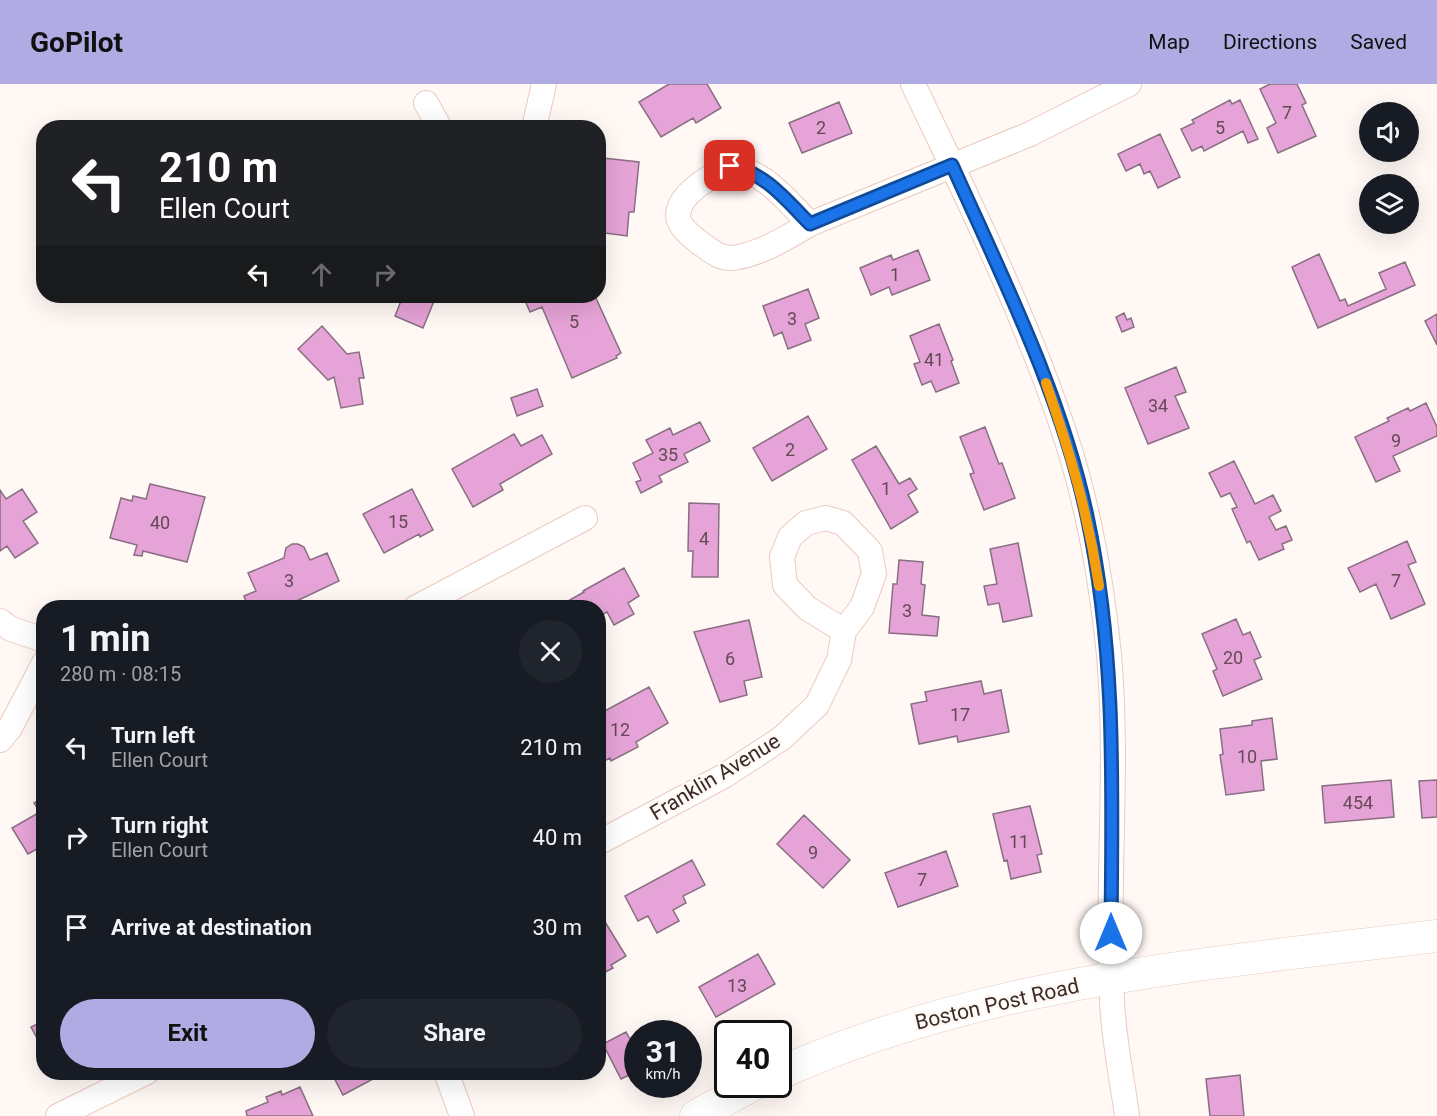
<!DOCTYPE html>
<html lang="en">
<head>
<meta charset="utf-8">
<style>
  body { margin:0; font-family:Roboto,sans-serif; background:#20242c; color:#f1f3f6; height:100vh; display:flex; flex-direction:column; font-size:22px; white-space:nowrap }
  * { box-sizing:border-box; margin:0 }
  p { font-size:20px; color:#9ea1a6 }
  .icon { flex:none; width:33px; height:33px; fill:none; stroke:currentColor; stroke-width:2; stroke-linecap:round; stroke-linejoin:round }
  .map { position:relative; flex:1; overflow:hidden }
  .side { position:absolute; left:36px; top:516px; width:570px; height:480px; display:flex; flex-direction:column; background:#171b24; border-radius:24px; box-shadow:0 6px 24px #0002 }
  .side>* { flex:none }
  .hud { position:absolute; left:36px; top:36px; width:570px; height:183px; border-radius:24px; box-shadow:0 6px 24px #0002; background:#202124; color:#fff; overflow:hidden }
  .fabs { position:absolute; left:1359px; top:18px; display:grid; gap:12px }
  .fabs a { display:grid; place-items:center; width:60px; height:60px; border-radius:50%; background:#171b24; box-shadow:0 6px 24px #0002; font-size:30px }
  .speed { position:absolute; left:624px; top:936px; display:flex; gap:12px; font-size:30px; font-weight:700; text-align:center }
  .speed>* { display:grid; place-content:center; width:78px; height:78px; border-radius:50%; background:#171b24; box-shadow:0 6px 24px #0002; line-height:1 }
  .speed small { font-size:15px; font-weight:400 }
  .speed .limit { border:3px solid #111; border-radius:9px; background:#fff; color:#111 }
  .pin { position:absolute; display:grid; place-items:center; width:51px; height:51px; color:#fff; margin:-26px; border-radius:12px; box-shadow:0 3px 9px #0006 }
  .me { position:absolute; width:66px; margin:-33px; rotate:0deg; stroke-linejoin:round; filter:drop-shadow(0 0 4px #0008) }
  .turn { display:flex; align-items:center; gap:21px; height:126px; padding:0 24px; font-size:27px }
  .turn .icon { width:78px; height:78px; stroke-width:2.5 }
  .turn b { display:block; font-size:42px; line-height:51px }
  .lanes { display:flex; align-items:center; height:57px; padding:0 24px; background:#0003; justify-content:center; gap:30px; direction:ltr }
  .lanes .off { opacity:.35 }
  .round { display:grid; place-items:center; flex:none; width:63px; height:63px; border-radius:32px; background:#20242c }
  .summary { display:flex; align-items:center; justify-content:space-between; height:102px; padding:0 24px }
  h1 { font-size:36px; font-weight:700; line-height:45px }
  .action { display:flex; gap:12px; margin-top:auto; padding:12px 24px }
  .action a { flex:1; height:69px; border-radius:36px; background:#b1abe3; color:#111; font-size:24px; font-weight:700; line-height:69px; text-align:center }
  .action a+a { background:#20242c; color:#f1f3f6 }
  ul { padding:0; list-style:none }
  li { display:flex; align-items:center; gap:18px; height:90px; padding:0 24px }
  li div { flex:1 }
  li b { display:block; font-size:22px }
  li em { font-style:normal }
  header { display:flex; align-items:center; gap:36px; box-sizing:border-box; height:84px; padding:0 30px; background:#b1abe3; color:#111 }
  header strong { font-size:28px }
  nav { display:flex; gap:33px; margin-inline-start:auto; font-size:21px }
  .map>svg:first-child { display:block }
  .building { fill:#e6a3d7; stroke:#886f81; stroke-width:1.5 }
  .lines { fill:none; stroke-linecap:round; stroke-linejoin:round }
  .minor-casing { stroke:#ebcabe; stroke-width:26 }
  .major-casing { stroke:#ebcabe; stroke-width:33 }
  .minor { stroke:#fff; stroke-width:24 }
  .major { stroke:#fff; stroke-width:32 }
  .route-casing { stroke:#114b97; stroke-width:15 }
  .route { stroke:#1a73e8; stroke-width:10 }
  .slow { stroke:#f59e0b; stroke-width:10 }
  .labels { text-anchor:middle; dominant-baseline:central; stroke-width:5; stroke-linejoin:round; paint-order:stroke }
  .number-label { font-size:18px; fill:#644a54 }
  .street-label { font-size:21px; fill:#392c28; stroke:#fff8f5 }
</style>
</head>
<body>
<header>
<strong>GoPilot</strong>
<nav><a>Map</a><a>Directions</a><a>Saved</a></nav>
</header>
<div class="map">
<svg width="1437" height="1032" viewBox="0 0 1437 1032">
  <rect width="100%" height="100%" fill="#fff8f5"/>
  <!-- building -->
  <path class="building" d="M669,0H707L721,24L696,39L693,34L661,53L639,18Z
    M1270,0H1297L1306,19L1302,21L1316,52L1278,69L1267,44L1276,39L1260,5Z
    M1230,16L1232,20L1240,16L1258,55L1248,59L1243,47L1204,67L1202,62L1192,67L1181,45L1194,39L1192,36Z
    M839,18L852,49L802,69L789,39Z
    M1160,50L1180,93L1158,104L1150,87L1144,90L1140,80L1126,87L1118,70Z
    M603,74L639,78L634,128H629L627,152L598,148V108Z
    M918,166L930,196L892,211L889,203L871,211L860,184L891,171L893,176Z
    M1319,170L1340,217L1345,215L1348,222L1386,205L1379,189L1405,178L1415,201L1318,244L1292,183Z
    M808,205L819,234L805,240L811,256L788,265L782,248L774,252L763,222Z
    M403,212H436L423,244L395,232Z
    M523,212H595L621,269L616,272L617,274L572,294L542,223L530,228Z
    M1124,229L1127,236L1131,234L1134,243L1122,248L1116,233Z
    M1437,230V261L1425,237Z
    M939,240L953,276L951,277L959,299L936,308L931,297L922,301L914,280L920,278L910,252Z
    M322,242L347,270L359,268L364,294H359L363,320L341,324L334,293L328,296L298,265Z
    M1176,283L1186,308L1175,312L1189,344L1148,360L1125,304Z
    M537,305L543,322L517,332L511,314Z
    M1426,319L1437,343V352L1393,372L1400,387L1376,398L1355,353L1389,337L1387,334L1408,324L1410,327Z
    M808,332L827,365L772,397L753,364Z
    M700,338L710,357L684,370L688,378L659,392L662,398L641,409L636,398L641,396L633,379L653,369L646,356L670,344L673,351Z
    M985,343L999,380L1002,379L1015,414L984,426L970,390L974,389L960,353Z
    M514,350L521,362L542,351L552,370L500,400L503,406L473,423L452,385Z
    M876,362L899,400L910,394L917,405L908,411L918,428L891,445L852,376Z
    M1234,377L1255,420L1273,411L1281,427L1269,433L1276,446L1286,442L1292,456L1282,460L1284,465L1259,476L1250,457L1247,459L1232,425L1237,423L1230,409L1221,413L1209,389Z
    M150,400L205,413L187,478L143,467L142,472L134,471L137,461L110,454L121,414L132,417L133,412L146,415Z
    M22,405L37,428L23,437L38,459L15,474L7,462L0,467V406L6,415Z
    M412,405L433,446L420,453L419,450L384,469L363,430Z
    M689,419L719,420L718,493H692L693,467H688Z
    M1407,457L1416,478L1408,481L1425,520L1391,535L1376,500L1360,508L1348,484Z
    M1018,459L1032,532L1003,538L999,519L988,521L984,502L997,500L990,465Z
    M292,460H298L304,463L310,476L327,469L339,497L282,524H248L244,512L256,507L248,489L284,474L286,464Z
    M899,476L923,478L921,500L925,501L922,531L939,533L937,552L889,549L893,500H897Z
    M624,484L639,512L628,519L634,530L614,541L607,528L598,533V524H563L561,521L584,508L583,507Z
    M1236,535L1243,551L1250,548L1261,573L1254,576L1262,595L1223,612L1213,587L1217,585L1202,550Z
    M749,536L762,593L744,597L747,611L720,618L694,548Z
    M981,597L984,610L1001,606L1009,648L958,658L957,652L919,660L911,620L927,617L925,608Z
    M649,603L668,639L636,658L638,663L611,677L610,674L598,680V642L604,638L599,630Z
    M1272,634L1277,675L1261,677L1264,706L1226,711L1220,671L1223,670L1220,645L1252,641V637Z
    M1391,696L1394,733L1325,739L1322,702Z
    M1437,696V733L1422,734L1419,697Z
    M44,713V761L28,770L12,744L40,728L34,719Z
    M1030,722L1042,770L1037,771L1041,788L1011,795L1007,776L1004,777L993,730Z
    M804,731L850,776L823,804L777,760Z
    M946,767L958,802L898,823L885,789Z
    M692,776L705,801L683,812L686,819L673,826L679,837L657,849L648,832L638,837L625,812Z
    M602,833L626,872L611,881L613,884L598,892V835Z
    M758,870L775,900L716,933L699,903Z
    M44,937V967L31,943Z
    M626,948L638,969V987L621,995L603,960Z
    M331,988H386L343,1011Z
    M1240,991L1244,1032H1210L1206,995Z
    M300,1003L313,1032H247L246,1027L268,1018L266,1013L281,1007L282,1011Z"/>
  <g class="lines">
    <!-- minor casing -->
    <g class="minor-casing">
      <path id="minor" d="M913,0C969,117 1028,236 1068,360C1089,426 1102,502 1109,571C1119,685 1106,800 1112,915C1113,954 1122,993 1127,1032
        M426,19L440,44
        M534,44L544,0
        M730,82C765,87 787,117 810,140C786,154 761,170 733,174C720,175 711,167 700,159C692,153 678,142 678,131C679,108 714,91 730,82Z
        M810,140L1030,50L1129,0
        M826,434L843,439L870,467L874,490L862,523L844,547L807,524L785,501L782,473L790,453L806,439Z
        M415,524L585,434
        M0,537L11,545L44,556
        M0,656L10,644L44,579
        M598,759L724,692L782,654L817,621L839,576L844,547
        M446,988L462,1032
        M58,1032L147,988"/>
    </g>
    <!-- major casing -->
    <g class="major-casing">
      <path id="major" d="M778,990C984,896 1216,879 1437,852
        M696,1032L754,1000"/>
    </g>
    <!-- minor -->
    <use href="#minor" class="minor"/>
    <!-- major -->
    <use href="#major" class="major"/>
  </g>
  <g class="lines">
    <!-- route casing -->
    <g class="route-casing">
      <path id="route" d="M730,82C765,88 787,117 810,140L952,81C1003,195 1061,310 1087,432C1117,572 1112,707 1111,849"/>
    </g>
    <!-- route -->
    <use href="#route" class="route"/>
    <!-- slow -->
    <path class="slow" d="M1046,299C1070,368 1088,429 1099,502"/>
  </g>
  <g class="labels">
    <!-- number labels -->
    <g class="number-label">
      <text x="1287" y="28">7</text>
      <text x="821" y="43">2</text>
      <text x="1220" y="43">5</text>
      <text x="895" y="190">1</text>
      <text x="792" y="234">3</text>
      <text x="574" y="237">5</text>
      <text x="934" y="275">41</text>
      <text x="1158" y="321">34</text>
      <text x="1396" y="356">9</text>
      <text x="790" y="365">2</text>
      <text x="668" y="370">35</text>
      <text x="886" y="404">1</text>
      <text x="398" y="437">15</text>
      <text x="160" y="438">40</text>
      <text x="704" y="454">4</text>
      <text x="289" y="496">3</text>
      <text x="1396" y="496">7</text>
      <text x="907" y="526">3</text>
      <text x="1233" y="573">20</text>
      <text x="730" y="574">6</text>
      <text x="960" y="630">17</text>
      <text x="620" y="645">12</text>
      <text x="1247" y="672">10</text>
      <text x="1358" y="718">454</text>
      <text x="1019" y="757">11</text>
      <text x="813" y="768">9</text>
      <text x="922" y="795">7</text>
      <text x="737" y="901">13</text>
    </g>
    <!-- street labels -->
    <g class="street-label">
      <text transform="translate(715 693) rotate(-31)">Franklin Avenue</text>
      <text transform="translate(997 920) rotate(-13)">Boston Post Road</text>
    </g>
  </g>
</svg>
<div class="fabs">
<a><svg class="icon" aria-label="sound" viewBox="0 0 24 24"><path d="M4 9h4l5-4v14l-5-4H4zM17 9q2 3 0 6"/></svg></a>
<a><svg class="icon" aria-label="layers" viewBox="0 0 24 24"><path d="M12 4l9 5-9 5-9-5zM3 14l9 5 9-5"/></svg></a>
</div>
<div class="speed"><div>31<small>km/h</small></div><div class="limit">40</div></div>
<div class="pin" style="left:730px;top:82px;background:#d93025"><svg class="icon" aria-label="arrive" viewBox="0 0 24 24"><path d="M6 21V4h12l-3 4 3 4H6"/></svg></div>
<svg class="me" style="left:1111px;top:849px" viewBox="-20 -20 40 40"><circle r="19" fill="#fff"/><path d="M0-13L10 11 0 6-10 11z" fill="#1a73e8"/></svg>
<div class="hud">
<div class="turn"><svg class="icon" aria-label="left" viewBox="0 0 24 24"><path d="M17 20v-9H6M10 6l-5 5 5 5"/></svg><div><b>210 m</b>Ellen Court</div></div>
<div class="lanes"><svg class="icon" aria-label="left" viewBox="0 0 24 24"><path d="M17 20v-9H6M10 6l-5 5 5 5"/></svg><svg class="icon off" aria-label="ahead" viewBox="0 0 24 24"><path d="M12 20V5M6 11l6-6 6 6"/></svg><svg class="icon off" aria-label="right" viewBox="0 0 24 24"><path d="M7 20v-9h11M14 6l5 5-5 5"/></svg></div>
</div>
<section class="side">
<div class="summary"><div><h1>1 min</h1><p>280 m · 08:15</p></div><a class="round"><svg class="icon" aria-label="close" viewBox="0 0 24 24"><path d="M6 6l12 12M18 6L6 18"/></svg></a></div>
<ul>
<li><svg class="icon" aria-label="left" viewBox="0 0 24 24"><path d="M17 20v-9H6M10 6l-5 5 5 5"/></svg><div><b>Turn left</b><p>Ellen Court</p></div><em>210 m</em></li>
<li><svg class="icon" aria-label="right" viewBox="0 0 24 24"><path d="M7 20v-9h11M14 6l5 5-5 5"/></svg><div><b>Turn right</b><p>Ellen Court</p></div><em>40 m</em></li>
<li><svg class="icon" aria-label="arrive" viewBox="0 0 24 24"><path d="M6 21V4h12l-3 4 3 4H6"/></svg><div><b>Arrive at destination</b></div><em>30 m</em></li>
</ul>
<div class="action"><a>Exit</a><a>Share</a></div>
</section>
</div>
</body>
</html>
